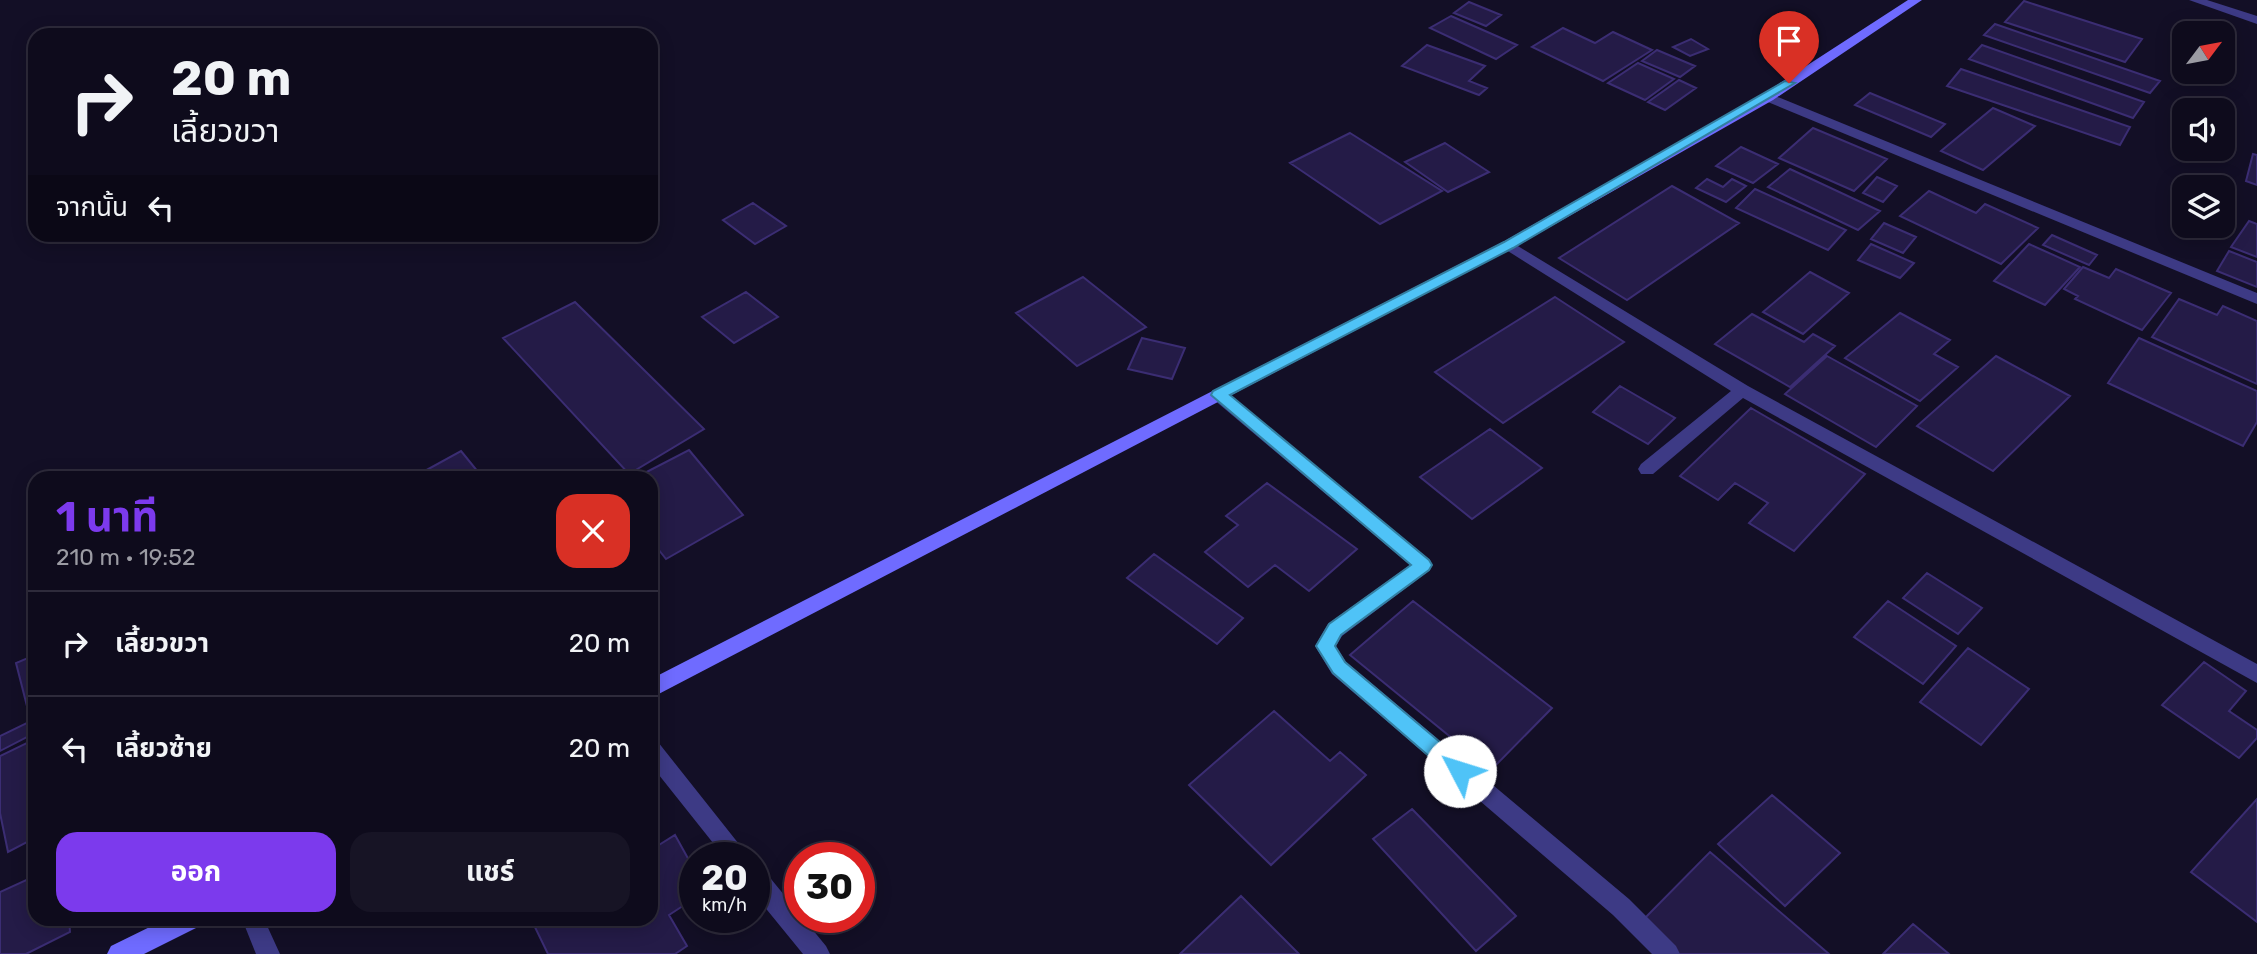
<!DOCTYPE html>
<html lang="th">
<head>
<meta charset="utf-8">
<style>
  body { margin:0; font-family:Rubik,"Noto Sans Thai",sans-serif; background:#171425; color:#f1f3f6; height:100vh; display:flex; flex-direction:column; font-size:26px; white-space:nowrap }
  * { box-sizing:border-box; margin:0 }
  p { font-size:23px; color:#9b9ba3 }
  .icon { flex:none; width:38px; height:38px; fill:none; stroke:currentColor; stroke-width:2; stroke-linecap:round; stroke-linejoin:round }
  .map { position:relative; flex:1; overflow:hidden }
  .details { position:absolute; left:28px; top:471px; width:630px; height:455px; display:flex; flex-direction:column; background:#0e0b1c; border-radius:21px; box-shadow:0 4px 18px #0003,0 0 0 2px #2e2b3b }
  .details>* { flex:none }
  .banner { position:absolute; left:28px; top:28px; width:630px; height:214px; border-radius:21px; box-shadow:0 4px 18px #0003,0 0 0 2px #2e2b3b; background:#0e0b1c; color:#f1f3f6; overflow:hidden }
  .needle { width:46px; rotate:58deg }
  .buttons { position:absolute; left:2172px; top:21px; display:grid; gap:14px }
  .buttons a { display:grid; place-items:center; width:63px; height:63px; border-radius:14px; background:#0e0b1c; box-shadow:0 4px 18px #0003,0 0 0 2px #2e2b3b; font-size:35px }
  .speed { position:absolute; left:679px; top:842px; display:flex; gap:14px; font-size:35px; font-weight:700; text-align:center }
  .speed>* { display:grid; place-content:center; width:91px; height:91px; border-radius:50%; background:#0e0b1c; box-shadow:0 4px 18px #0003,0 0 0 2px #2e2b3b; line-height:1 }
  .speed small { font-size:18px; font-weight:400 }
  .speed .limit { border:10px solid #d22; background:#fff; color:#111 }
  .pin { position:absolute; display:grid; place-items:center; width:60px; height:60px; color:#fff; margin:-72px -30px; border-radius:50% 50% 50% 0; rotate:-45deg; box-shadow:0 0 7px #0007 }
  .pin .icon { rotate:45deg }
  .me { position:absolute; width:77px; margin:-38px; rotate:310deg; stroke-linejoin:round; filter:drop-shadow(0 0 5px #0008) }
  .turn { display:flex; align-items:center; gap:24px; height:147px; padding:0 28px; font-size:32px }
  .turn .icon { width:91px; height:91px; stroke-width:2.5 }
  .turn b { display:block; font-size:49px; line-height:60px }
  .then { display:flex; align-items:center; height:66px; padding:0 28px; background:#0003; gap:14px; font-size:26px }
  .round { display:grid; place-items:center; flex:none; width:74px; height:74px; border-radius:21px; background:#171425 }
  .head { display:flex; align-items:center; justify-content:space-between; height:119px; padding:0 28px }
  h1 { font-size:42px; font-weight:700; line-height:52px; color:#7c3aed }
  .action { display:flex; gap:14px; margin-top:auto; padding:14px 28px }
  .action a { flex:1; height:80px; border-radius:21px; background:#7c3aed; color:#fff; font-size:28px; font-weight:700; line-height:80px; text-align:center }
  .action a+a { background:#171425; color:#f1f3f6 }
  ul { padding:0; list-style:none }
  li { display:flex; align-items:center; gap:21px; height:105px; padding:0 28px; border-top:2px solid #2e2b3b }
  li div { flex:1 }
  li b { display:block; font-size:26px }
  li em { font-style:normal }
  .map>svg:first-child { display:block }
  .building { fill:#241b47; stroke:#3b2d73; stroke-width:2 }
  .lines { fill:none; stroke-linecap:round; stroke-linejoin:round }
  .street { fill:#3d3a85; fill-rule:evenodd }
  .secondary { fill:#6f6bff; fill-rule:evenodd }
  .route { fill:#4fc3f7; stroke:#337fa1; stroke-width:2 }
</style>
</head>
<body>
<div class="map">
<svg width="2257" height="954" viewBox="0 0 2257 954">
  <rect width="100%" height="100%" fill="#130f26"/>
  <!-- building -->
  <path class="building" d="M2024,1L2142,39L2125,62L2005,22Z
    M1469,2L1501,15L1486,26L1454,13Z
    M1451,16L1517,45L1496,59L1430,28Z
    M1995,24L2160,81L2150,93L1984,35Z
    M1563,28L1595,43L1613,32L1652,50L1603,81L1532,47Z
    M1691,39L1708,49L1690,56L1673,47Z
    M1427,45L1485,66L1469,81L1487,88L1479,95L1402,66Z
    M1982,45L2144,102L2133,118L1969,59Z
    M1657,50L1695,66L1680,77L1642,61Z
    M1638,63L1674,79L1645,100L1608,83Z
    M1961,69L2130,127L2120,145L1947,86Z
    M1679,80L1696,88L1665,110L1648,102Z
    M1870,93L1945,124L1931,137L1855,105Z
    M1993,108L2035,126L1983,170L1941,151Z
    M1813,128L1887,159L1854,191L1779,158Z
    M1350,133L1442,191L1380,224L1290,163Z
    M1445,143L1489,172L1448,192L1405,162Z
    M1741,147L1778,164L1753,183L1716,166Z
    M2253,154L2257,155V185L2246,181Z
    M1790,169L1880,211L1858,230L1768,187Z
    M1877,177L1897,186L1883,202L1863,193Z
    M1707,179L1723,187L1732,179L1746,186L1726,202L1696,188Z
    M1672,186L1739,223L1627,300L1559,258Z
    M1755,189L1846,230L1828,250L1736,208Z
    M1929,191L1976,213L1985,204L2038,228L2001,264L1900,216Z
    M753,203L786,226L755,244L723,220Z
    M2249,221L2257,224V257L2231,247Z
    M1884,223L1916,237L1903,253L1871,239Z
    M2052,235L2097,255L2089,265L2043,245Z
    M1871,244L1914,263L1900,278L1858,260Z
    M2029,244L2080,267L2045,305L1994,281Z
    M2229,251L2257,262V287L2217,271Z
    M2083,267L2109,278L2116,269L2171,293L2142,330L2075,299L2078,296L2064,289Z
    M1810,272L1849,293L1803,334L1763,312Z
    M1083,277L1146,327L1077,366L1016,313Z
    M746,292L778,317L734,343L702,317Z
    M1555,297L1624,342L1503,423L1435,372Z
    M2179,299L2217,315L2223,306L2257,321V384L2152,337Z
    M575,302L704,429L629,474L503,338Z
    M1900,313L1950,340L1934,354L1958,367L1920,401L1845,358Z
    M1752,314L1804,342L1813,334L1835,346L1790,387L1715,344Z
    M1142,338L1185,348L1172,379L1128,369Z
    M2139,338L2257,391V422L2243,446L2108,383Z
    M1827,356L1917,406L1876,447L1785,394Z
    M1996,356L2070,396L1993,471L1917,426Z
    M1620,386L1675,418L1648,444L1593,412Z
    M1751,408L1865,474L1794,551L1749,523L1768,503L1735,483L1718,500L1680,476Z
    M1490,429L1542,468L1472,519L1420,477Z
    M689,450L743,515L666,559L651,540V478H635Z
    M461,451L483,478H412Z
    M1267,483L1357,549L1309,591L1275,565L1248,587L1205,552L1238,525L1226,516Z
    M1154,554L1243,618L1217,644L1127,578Z
    M1927,573L1982,608L1958,634L1903,598Z
    M1413,601L1552,708L1491,770L1350,655Z
    M1888,601L1956,646L1923,684L1854,637Z
    M1968,648L2029,689L1981,745L1920,702Z
    M35,655V711L29,714L16,663Z
    M2204,662L2246,691L2229,711L2257,730V738L2239,758L2162,705Z
    M1274,711L1330,761L1340,752L1366,775L1271,865L1189,785Z
    M35,719V733L0,751V736Z
    M35,739V838L8,852L0,813V756Z
    M1772,795L1840,853L1785,906L1718,844Z
    M2257,799V922L2191,872Z
    M1412,809L1516,916L1476,951L1373,839Z
    M675,835L695,871V898L669,915L687,946L675,954H548L531,919H651V850Z
    M1710,852L1829,954H1678L1642,921Z
    M35,876V919H69L70,932L26,954H0V892Z
    M1241,896L1299,954H1180Z
    M1913,924L1949,954H1883Z"/>
  <g class="lines">
    <!-- street -->
    <path class="street" d="M2189,0H2207L2257,16V24Z
      M1768,93L2257,293V304L1763,100V94Z
      M1508,240L1748,386L2257,664V683L1743,398L1653,474H1641L1638,469L1641,464L1731,391L1503,248L1501,245Z
      M1219,389L1225,391L1430,560L1432,565L1430,570L1342,636L1336,646L1346,662L1629,899L1676,946L1680,954H1652L1613,915L1332,674L1315,646L1328,624L1410,565L1213,399L1211,395L1213,391Z
      M651,740L658,742L750,858H725L651,765Z
      M754,865L762,868L826,946L830,954H803L754,894Z
      M242,919H264L280,954H256Z"/>
    <!-- secondary -->
    <path class="secondary" d="M1908,0H1922L1773,100L1513,248L651,698V679L1503,242L1763,94Z
      M166,919H201L198,927L144,954H107L111,946Z"/>
  </g>
  <!-- route -->
  <path class="route" d="M1785,81L1795,83L1513,248L1230,395L1429,560L1432,565L1429,570L1341,635L1335,646L1345,662L1466,764L1469,771L1466,777L1460,779L1453,777L1333,673L1316,646L1329,624L1411,565L1211,395L1213,391L1504,242Z"/>
</svg>
<div class="buttons">
<a><svg class="needle" viewBox="-14 -14 28 28"><path d="M0-13l5 13h-10z" fill="#e53935"/><path d="M0 13l5-13h-10z" fill="#9b9ba3"/></svg></a>
<a><svg class="icon" aria-label="sound" viewBox="0 0 24 24"><path d="M4 9h4l5-4v14l-5-4H4zM17 9q2 3 0 6"/></svg></a>
<a><svg class="icon" aria-label="layers" viewBox="0 0 24 24"><path d="M12 4l9 5-9 5-9-5zM3 14l9 5 9-5"/></svg></a>
</div>
<div class="speed"><div>20<small>km/h</small></div><div class="limit">30</div></div>
<div class="pin" style="left:1789px;top:83px;background:#d93025"><svg class="icon" aria-label="arrive" viewBox="0 0 24 24"><path d="M6 21V4h12l-3 4 3 4H6"/></svg></div>
<svg class="me" style="left:1460px;top:771px" viewBox="-20 -20 40 40"><circle r="19" fill="#fff"/><path d="M0-13L10 11 0 6-10 11z" fill="#4fc3f7"/></svg>
<div class="banner">
<div class="turn"><svg class="icon" aria-label="right" viewBox="0 0 24 24"><path d="M7 20v-9h11M14 6l5 5-5 5"/></svg><div><b>20 m</b>เลี้ยวขวา</div></div>
<div class="then">จากนั้น<svg class="icon" aria-label="left" viewBox="0 0 24 24"><path d="M17 20v-9H6M10 6l-5 5 5 5"/></svg></div>
</div>
<section class="details">
<div class="head"><div><h1>1 นาที</h1><p>210 m · 19:52</p></div><a class="round" style="background:#d93025;color:#fff"><svg class="icon" aria-label="close" viewBox="0 0 24 24"><path d="M6 6l12 12M18 6L6 18"/></svg></a></div>
<ul>
<li><svg class="icon" aria-label="right" viewBox="0 0 24 24"><path d="M7 20v-9h11M14 6l5 5-5 5"/></svg><div><b>เลี้ยวขวา</b></div><em>20 m</em></li>
<li><svg class="icon" aria-label="left" viewBox="0 0 24 24"><path d="M17 20v-9H6M10 6l-5 5 5 5"/></svg><div><b>เลี้ยวซ้าย</b></div><em>20 m</em></li>
</ul>
<div class="action"><a>ออก</a><a>แชร์</a></div>
</section>
</div>
</body>
</html>
